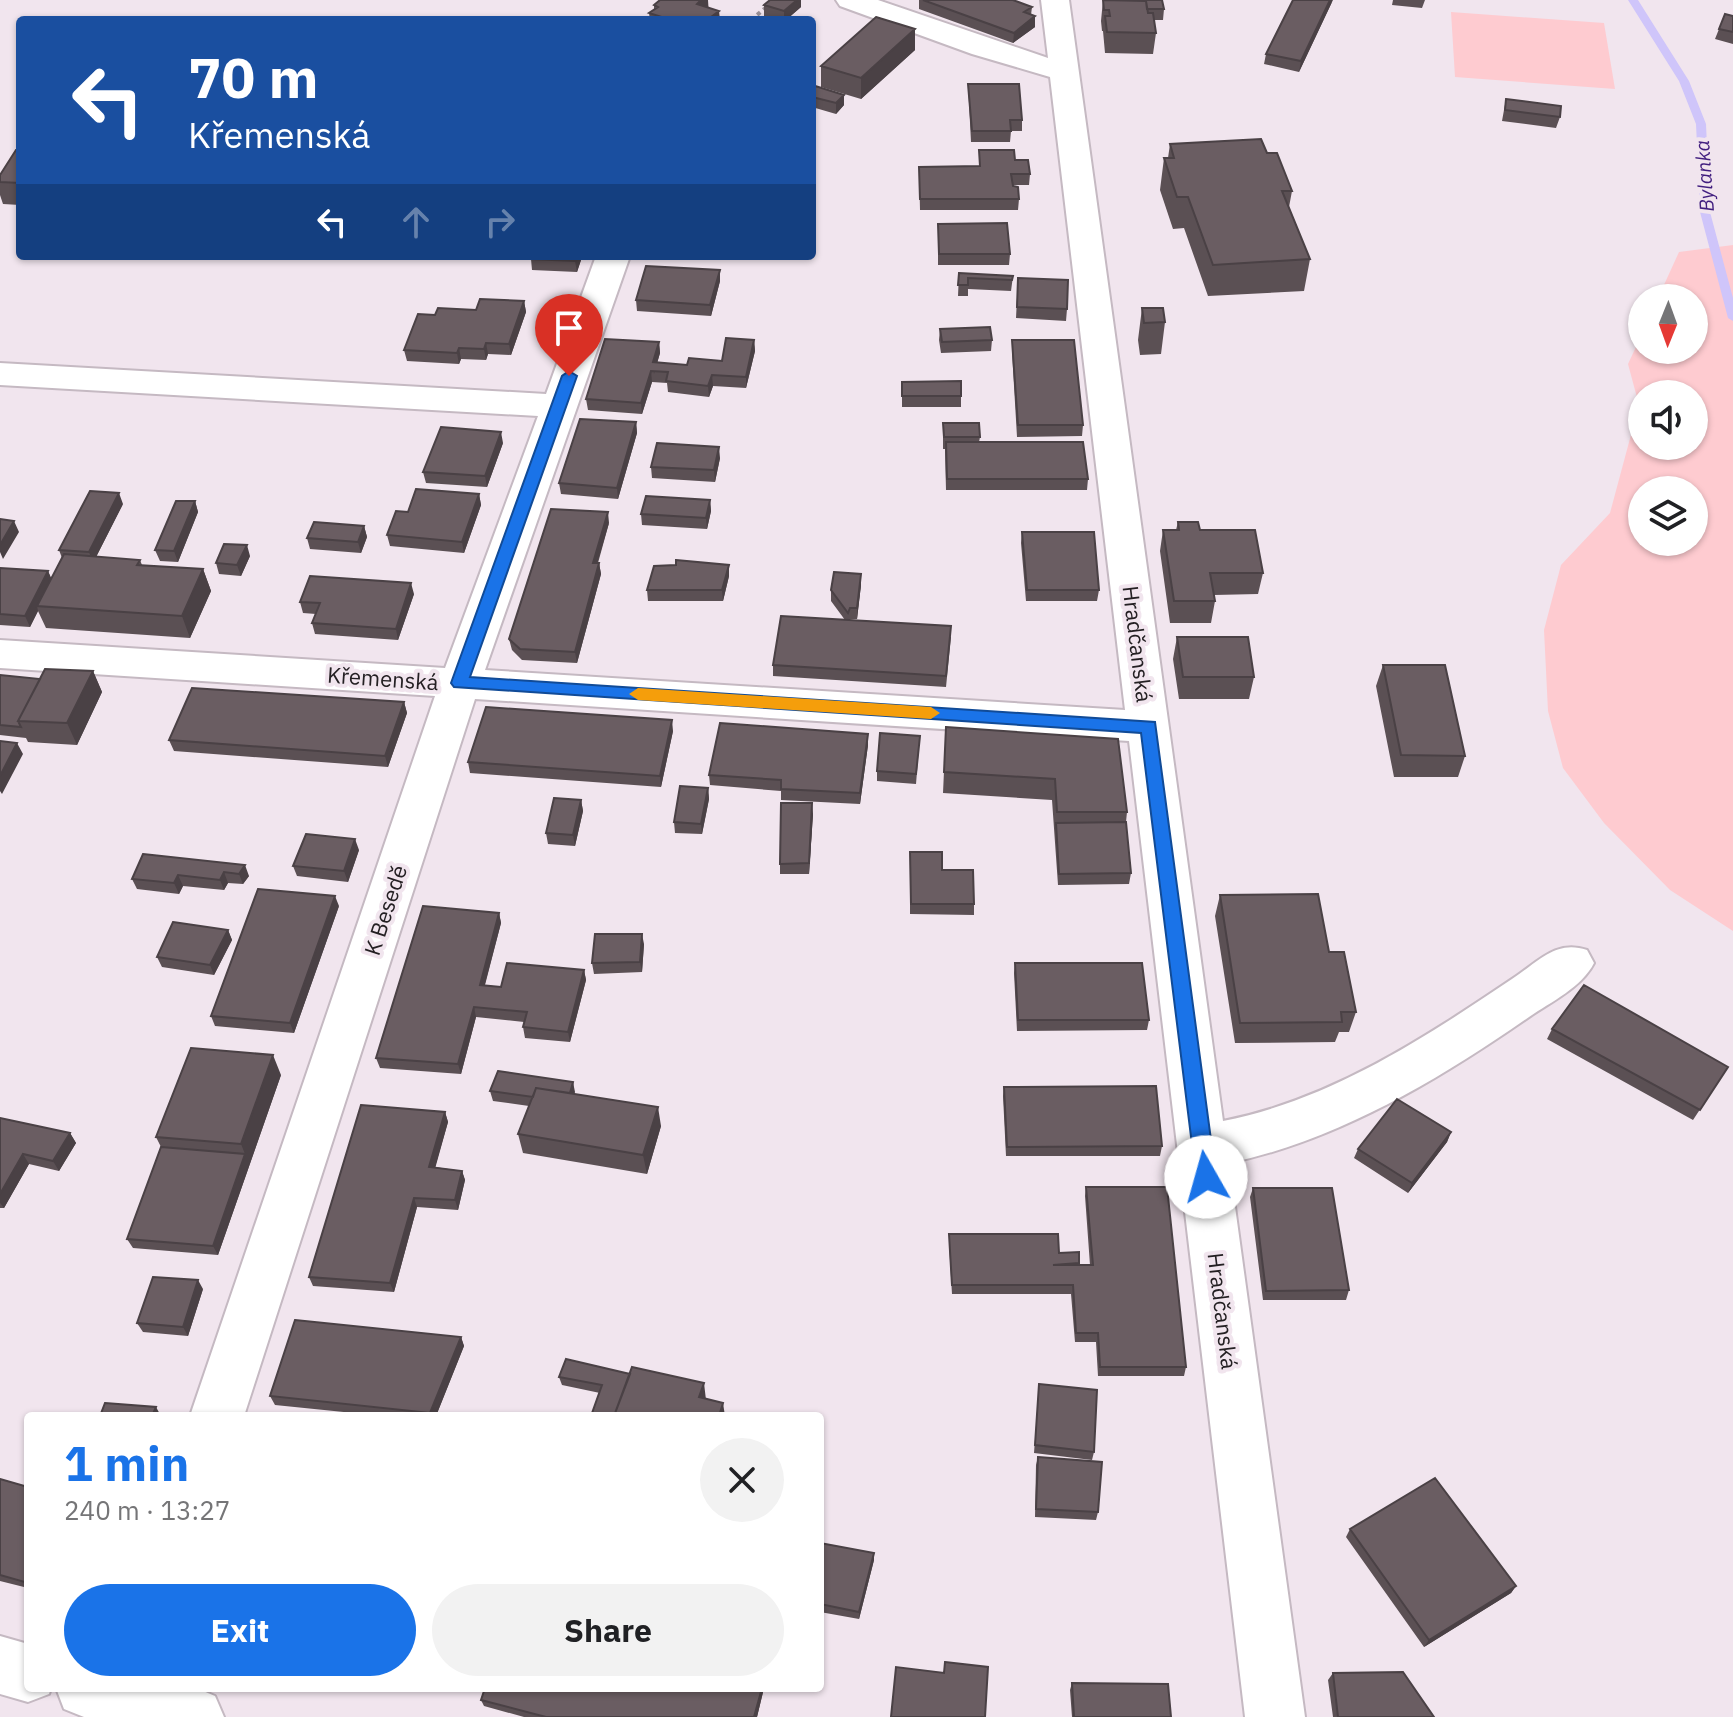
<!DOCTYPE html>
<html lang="en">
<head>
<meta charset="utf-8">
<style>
  body { margin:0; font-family:"IBM Plex Sans",sans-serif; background:#f2f2f2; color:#202124; height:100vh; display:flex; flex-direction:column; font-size:30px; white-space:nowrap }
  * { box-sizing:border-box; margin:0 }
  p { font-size:26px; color:#757577 }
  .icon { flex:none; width:44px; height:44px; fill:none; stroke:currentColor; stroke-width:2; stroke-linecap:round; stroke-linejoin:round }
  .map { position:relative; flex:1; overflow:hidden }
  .panel { position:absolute; left:24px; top:1412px; width:800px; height:280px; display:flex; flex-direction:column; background:#fff; border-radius:8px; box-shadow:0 2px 6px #0004 }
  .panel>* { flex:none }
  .hud { position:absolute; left:16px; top:16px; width:800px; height:244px; border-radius:8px; box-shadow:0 2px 6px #0004; background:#1a4fa0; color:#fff; overflow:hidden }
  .needle { width:52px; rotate:181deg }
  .fabs { position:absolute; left:1628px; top:284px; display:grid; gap:16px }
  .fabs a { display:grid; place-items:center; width:80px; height:80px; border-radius:50%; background:#fff; box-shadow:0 2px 6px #0004; font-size:40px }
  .pin { position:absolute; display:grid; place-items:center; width:68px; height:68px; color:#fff; margin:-82px -34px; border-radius:50% 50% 50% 0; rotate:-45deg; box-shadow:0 0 8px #0007 }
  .pin .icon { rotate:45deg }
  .me { position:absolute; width:88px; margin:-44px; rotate:353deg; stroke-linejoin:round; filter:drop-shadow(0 0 6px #0008) }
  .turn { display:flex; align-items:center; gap:28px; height:168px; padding:0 40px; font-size:36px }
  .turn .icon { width:104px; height:104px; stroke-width:2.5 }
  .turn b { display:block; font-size:56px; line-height:68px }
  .lanes { display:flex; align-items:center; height:76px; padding:0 40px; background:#0003; justify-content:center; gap:40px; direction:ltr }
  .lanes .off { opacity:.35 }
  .round { display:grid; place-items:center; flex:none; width:84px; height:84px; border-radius:42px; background:#f2f2f2 }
  .headline { display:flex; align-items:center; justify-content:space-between; height:136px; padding:0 40px }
  h1 { font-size:48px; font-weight:700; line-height:60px; color:#1a73e8 }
  .action { display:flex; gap:16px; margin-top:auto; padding:16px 40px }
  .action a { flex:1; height:92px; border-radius:48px; background:#1a73e8; color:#fff; font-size:32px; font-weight:700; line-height:92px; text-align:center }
  .action a+a { background:#f2f2f2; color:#202124 }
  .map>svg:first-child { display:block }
  .green { fill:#fecbd0; fill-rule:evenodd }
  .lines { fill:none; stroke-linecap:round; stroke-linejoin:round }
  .stream { fill:#cfc5fa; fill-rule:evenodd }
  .minor-casing { stroke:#c5b9c2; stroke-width:4 }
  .path { stroke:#999097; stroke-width:4; stroke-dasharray:4 4; stroke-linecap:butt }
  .minor { fill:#fff; fill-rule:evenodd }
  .wall { fill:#5b5054 }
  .shaded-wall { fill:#4a4145 }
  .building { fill:#6a5d62; stroke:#4a4145; stroke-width:2 }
  .route { fill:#1a73e8; stroke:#114b97; stroke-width:2 }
  .slow { fill:#f59e0b }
  .labels { text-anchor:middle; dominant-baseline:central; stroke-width:8; stroke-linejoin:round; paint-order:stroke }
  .far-water-label { font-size:20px; font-style:italic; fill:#411e7f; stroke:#f1e5ee }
  .street-label { font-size:22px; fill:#242023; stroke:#f1e5ee }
</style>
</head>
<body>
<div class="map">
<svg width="1733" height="1717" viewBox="0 0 1733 1717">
  <rect width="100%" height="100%" fill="#f1e5ee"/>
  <!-- green -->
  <path class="green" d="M1451,12L1604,23L1615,89L1455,77Z
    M1733,245V931L1670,890L1604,823L1563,768L1548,711L1544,630L1561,565L1610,513L1639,405L1628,364L1642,334V350H1694V298H1658L1679,252ZM1642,394H1694V446H1642ZM1642,490H1694V542H1642Z"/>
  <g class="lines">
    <!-- stream -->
    <path class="stream" d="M1628,0H1638L1689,81L1706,124L1710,212L1733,298V321L1728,318L1700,212L1696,124L1679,81Z"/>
    <!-- minor casing -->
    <g class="minor-casing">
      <path id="minor" d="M836,0H878L1048,58L1041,0H1069L1223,1121C1330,1100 1423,1039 1512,979C1538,962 1556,939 1587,950L1594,963C1582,987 1551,1002 1529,1017C1438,1080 1339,1140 1229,1163L1305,1717H1245L1129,741L475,699L244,1416H190L435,696L0,668V640L445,668L538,416L0,385V363L546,394L596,256H630L485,670L1125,710L1050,77L972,54L840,6Z
        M0,1636L28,1644V1688H51L49,1694L28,1702L0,1694Z
        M56,1688H196L215,1696L224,1717H84L64,1709Z"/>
    </g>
    <!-- path -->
    <path class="path" d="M751,20L775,0"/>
    <!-- minor -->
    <use href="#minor" class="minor"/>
  </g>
  <!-- wall -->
  <path class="wall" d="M660,0H708V7L720,20H650L649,13L654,9V5Z
    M919,0H1013L1032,7L1031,15L1035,16V27L1013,43L919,9Z
    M1103,0L1164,9L1163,20H1154L1156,33L1153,54L1105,53L1103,31H1102L1101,21Z
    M1393,0H1425L1422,8L1392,5Z
    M1332,2L1299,72L1264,64L1266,54Z
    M764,5L801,7L786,20H778L764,16Z
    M1733,16V44L1715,39L1719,29Z
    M915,29V50L861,99L821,87V66Z
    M968,84L1022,120V131H1011L1010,142H971Z
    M812,85L844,95V105L836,114L812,107Z
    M1506,99L1560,117L1556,128L1502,121Z
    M1170,144L1267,153L1292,191L1289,207L1310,259L1304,291L1208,296L1184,228L1173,229L1160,190L1164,158H1168Z
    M20,150V205L3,204L0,195V175Z
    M979,150L1015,160L1030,174L1029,185H1012L1019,199L1018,210H920L919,167L979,166Z
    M938,224L1010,254L1009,265H938Z
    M582,257L577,272L532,270L531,259Z
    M720,270V281L711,316L637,311L636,300Z
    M959,273L1013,276L1011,291L968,289V296H958Z
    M1018,278L1067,309L1066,321L1016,318Z
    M524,301L526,312L511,355L488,354L486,360L461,359L459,364L407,361L404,350L435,315L476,310Z
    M1142,308L1165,322L1161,354L1140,355L1138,340Z
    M940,329L992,340L991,351L941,353L939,340Z
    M754,340L755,351L746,388L713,386L709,397L668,392L667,383L652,382L642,414L588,410L586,399L659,342L660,353L657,363L687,365L722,361Z
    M1012,340L1083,425L1082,436L1017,437L1012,352Z
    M902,382L961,396V407H902Z
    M636,422L637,433L618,499L561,494L559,483Z
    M943,423L980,437L979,442L1088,479L1087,490H946L945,449H943Z
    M503,443L487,487L426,483L423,472Z
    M720,458L715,482L652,478L651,467Z
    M479,494L481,505L464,553L390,546L387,535L408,512Z
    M710,500L711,511L707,529L642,525L641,514Z
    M195,501L198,512L178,562L160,561L155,550Z
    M123,504L96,557L140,560L142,565L203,569L211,591L190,638L46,628L38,611L30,627L0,625V568L48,571L51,579L62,558L59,550Z
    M1178,522L1200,530L1263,573L1258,594L1214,595L1215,601L1211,623H1170L1160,551L1163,530H1176Z
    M609,523L598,563H599L601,574L577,663L522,660L512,650L509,639Z
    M364,526L367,537L361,553L310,549L307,538Z
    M1022,532L1099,590L1097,601H1026L1021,543Z
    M250,556L241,576L219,574L216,563Z
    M676,565H729V576L723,601H648L647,590Z
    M861,585L857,619H850V620L951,637L946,687L773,676V665L845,620L831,601V590Z
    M414,594L398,640L315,634L312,623L316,614L303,613L300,602Z
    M1177,637L1254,677L1249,699H1179L1173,659Z
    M1383,665L1465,756L1458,777H1394L1376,686Z
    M93,671L102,692L77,745L28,742L26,738L0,735V675L40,679Z
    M404,702L407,713L388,767L174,751L169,740Z
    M946,727L1127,812L1126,822L1131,873L1129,884L1058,885L1052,800L943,793Z
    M673,731L661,787L470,773L468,762Z
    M868,745L860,804L781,800V791L710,785L709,775Z
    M919,747L916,784L877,781V771Z
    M708,788L709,799L702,834L675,833L674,822Z
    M581,800L583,811L575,846L548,844L546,833Z
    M813,814L809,874H780V864Z
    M359,850L348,882L297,876L293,866Z
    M910,852L942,870L974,904V915L910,914Z
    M143,854L249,876L243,884L228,883L224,890L183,886L179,894L137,889L132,879Z
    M1220,895L1329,952L1356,1012L1349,1032H1339L1335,1042L1235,1043L1215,916Z
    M339,906L294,1033L215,1026L211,1016Z
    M499,913L501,923L485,985L501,987L584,970L586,980L570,1042L525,1038L523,1027L524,1022L476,1017L461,1074L380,1068L376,1058Z
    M228,930L232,940L214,975L162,967L157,957Z
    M644,944L642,972L594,974L592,963Z
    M1015,963L1149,1020L1147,1030L1017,1031L1014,973Z
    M1552,1029L1728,1067L1693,1120L1547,1039Z
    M281,1075L218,1255L133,1248L127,1239L161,1147L156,1137Z
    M573,1082L574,1094L661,1126L647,1174L523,1153L518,1134L529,1106L493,1101L490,1091Z
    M1004,1087L1162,1146L1160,1156H1006L1003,1096Z
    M445,1112L448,1122L435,1167L462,1171L465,1180L458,1210L417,1207L394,1292L313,1286L309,1277Z
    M0,1118L70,1133L76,1143L59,1171L29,1164L4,1208H0Z
    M1451,1132L1447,1142L1408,1193L1354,1158L1358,1149Z
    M1086,1187L1186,1367L1184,1376H1098L1096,1342H1075L1071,1294H952L949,1244V1234L1059,1253L1079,1252V1265H1090L1085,1196Z
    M1253,1188L1349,1290L1346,1300H1263L1250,1197Z
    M203,1289L188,1336L143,1332L137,1323Z
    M461,1337L464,1346L436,1416H383L275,1405L270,1396Z
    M559,1377L706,1399L600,1393L562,1385Z
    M1039,1384L1094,1452L1092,1460L1034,1453Z
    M1038,1457L1098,1512L1096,1520L1035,1517L1036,1465Z
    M0,1479L28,1487V1588L0,1581Z
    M1350,1529L1516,1586L1511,1593L1424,1647L1346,1537Z
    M820,1543L874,1553V1560L859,1619L820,1612Z
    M1333,1673L1434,1717H1333L1328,1680Z
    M1072,1683L1171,1717H1072L1070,1690Z
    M764,1688L757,1717H524L484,1706L481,1700Z"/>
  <!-- shaded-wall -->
  <path class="shaded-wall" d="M701,0H708L709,16L697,4Z
    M797,0H801V7L786,20H784V11Z
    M1330,0H1333L1332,2L1299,72L1301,61Z
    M719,11L720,20H707Z
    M1035,16V27L1013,43L1014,33Z
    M915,29V50L861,99V78Z
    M844,95V105L836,114V103Z
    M577,256H582V257L577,272L575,261Z
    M720,270V281L711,316L710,305Z
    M524,301L526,312L511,355L509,344Z
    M754,340L755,351L746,388V377Z
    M659,342L660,353L654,374L653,362Z
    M486,343L488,354L486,360L484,349Z
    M459,348L461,359L459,364L457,353Z
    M651,371L652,382L642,414L641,403Z
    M712,375L713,386L709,397L708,386Z
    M636,422L637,433L618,499L617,488Z
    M501,432L503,443L487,487L485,476Z
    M719,447L720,458L715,482L714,470Z
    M119,493L123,504L93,563L89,552Z
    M479,494L481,505L464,553L462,542Z
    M710,500L711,511L707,529L706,518Z
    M195,501L198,512L178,562L174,551Z
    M608,512L609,523L594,574L593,563Z
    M14,521L19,532L3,559L0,552V545Z
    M364,526L367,537L361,553L358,542Z
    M247,545L250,556L241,576L237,565Z
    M599,563L601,574L577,663L575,652Z
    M729,565V576L723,601L722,590Z
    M203,569L211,591L190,638L182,616Z
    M48,571L53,582L37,606L38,611L30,627L25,616Z
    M861,574V585L857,619V608Z
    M411,583L414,594L398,640L396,629Z
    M93,671L102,692L77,745L67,723Z
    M404,702L407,713L388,767L385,756Z
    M672,720L673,731L661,787L660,776Z
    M868,734V745L860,804V793Z
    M17,743L23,754L2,794L0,791V776Z
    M708,788L709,799L702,834L701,824Z
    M581,800L583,811L575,846L573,835Z
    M812,803L813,814L809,874V863Z
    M355,839L359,850L348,882L344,871Z
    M245,865L249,876L243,884L239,874Z
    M224,872L228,883L224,890L220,880Z
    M178,875L183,886L179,894L174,883Z
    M335,896L339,906L294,1033L290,1023Z
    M499,913L501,923L482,995L480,985Z
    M228,930L232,940L214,975L210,965Z
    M642,934L644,944L642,972L640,962Z
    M584,970L586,980L570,1042L568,1032Z
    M474,1007L476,1017L461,1074L458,1064Z
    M273,1055L281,1075L218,1255L213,1246L245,1154L241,1144Z
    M573,1082L575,1092L570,1112L568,1102Z
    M658,1107L661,1126L647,1174L643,1155Z
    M445,1112L448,1122L433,1176L429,1167Z
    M1451,1132L1447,1142L1408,1193L1412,1183Z
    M70,1133L76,1143L59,1171L53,1161Z
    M23,1154L29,1164L4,1208L0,1203V1194Z
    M462,1171L465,1180L458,1210L455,1200Z
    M414,1198L417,1207L394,1292L390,1283Z
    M198,1280L203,1289L188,1336L183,1327Z
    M461,1337L464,1346L436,1416H431L430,1413Z
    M704,1383L706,1400L699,1397Z
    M723,1403L725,1416H719Z
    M156,1407L161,1416H152Z
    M874,1553V1560L859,1619V1612Z
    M1516,1586L1511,1593L1424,1647L1429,1640Z
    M762,1688H764L757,1717H754Z"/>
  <!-- building -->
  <path class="building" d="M660,0H701L697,4L719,11L707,20H671L649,13L658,7L654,5Z
    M770,0H797L784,11L764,5Z
    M923,0H1013L1032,7L1024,12L1035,16L1014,33Z
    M1103,0L1146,1L1148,13H1153L1156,33L1107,32L1105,16H1110L1109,10H1104Z
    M1126,0H1162L1164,9H1147L1146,1Z
    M1293,0H1330L1301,61L1266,54Z
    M1725,14L1733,16V32L1719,29Z
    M876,17L915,29L861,78L821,66Z
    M968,84H1019L1022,120H1010L1011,131H972Z
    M812,85L844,95L836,103L812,97Z
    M1506,99L1561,106L1560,117L1505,110Z
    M1261,139L1267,153H1277L1292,191H1282L1310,259L1213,265L1188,197H1177L1164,158H1174L1170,144Z
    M16,150H20V183L0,182V175Z
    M979,150H1014L1015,160H1028L1030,174H1011L1013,186L1018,187L1019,199H920L919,167L980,166Z
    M1007,223L1010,254H939L938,224Z
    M532,256H577L575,261L531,259Z
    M646,266L720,270L710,305L636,300Z
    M959,273L1013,276L1012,280L968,278V285H958Z
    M1018,278L1068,280L1067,309L1017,307Z
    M480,299L524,301L509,344L486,343L484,349L459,348L457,353L404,350L418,314L435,315L438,308L476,310Z
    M1142,308H1163L1165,322L1144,323Z
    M990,327L992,340L942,342L940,329Z
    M726,338L754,340L746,377L712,375L708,386L666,381L668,372L651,371L641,403L586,399L605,339L659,342L653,362L687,365L689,358L722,361Z
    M1012,340H1074L1083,425H1018Z
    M961,381V396H902V382Z
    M580,419L636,422L617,488L559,483Z
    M943,423H979L980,437H944Z
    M441,427L501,432L485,476L423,472Z
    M946,442H1083L1088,479H947Z
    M657,443L719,447L714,470L651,467Z
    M416,489L479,494L462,542L387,535L396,511L408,512Z
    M90,491L119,493L89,552L59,550Z
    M646,496L710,500L706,518L641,514Z
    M176,501H195L174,551L155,550Z
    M551,509L608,512L593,563H599L575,652L520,649L509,639Z
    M0,519L14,521L0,545Z
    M314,522L364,526L358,542L307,538Z
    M1178,522H1198L1200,530H1255L1263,573H1210L1215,601H1174L1163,530H1179Z
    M1022,532H1094L1099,590H1027Z
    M224,544L247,545L237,565L216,563Z
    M64,554L140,560L137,565L203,569L182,616L37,606Z
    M676,560L729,565L722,590H647L654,566L676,565Z
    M0,568L48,571L25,616L0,614Z
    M834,572L861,574L857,608H850L848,613L831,590Z
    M310,576L411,583L396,629L312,623L320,603L300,602Z
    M781,616L951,626L946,676L773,665Z
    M1177,637H1248L1254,677H1183Z
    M1383,665H1445L1465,756L1401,755Z
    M45,669L93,671L67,723L18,721Z
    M0,675L40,679L18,721L21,727L0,725Z
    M192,688L404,702L385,756L169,740Z
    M486,707L672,720L660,776L468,762Z
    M720,723L868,734L860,793L781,789V780L709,775Z
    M946,727L1118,739L1127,812H1057L1055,779L944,772Z
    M880,733L920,736L916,774L877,771Z
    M0,741L17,743L0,776Z
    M680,786L708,788L701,824L674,822Z
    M554,798L581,800L573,835L546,833Z
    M781,803H812L809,863L780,864Z
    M1126,822L1131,873L1059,874L1056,823Z
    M306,834L355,839L344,871L293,866Z
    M910,852H942V870H973L974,904H911Z
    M143,854L245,865L239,874L224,872L220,880L178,875L174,883L132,879Z
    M258,889L335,896L290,1023L211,1016Z
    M1318,894L1329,952H1344L1356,1012H1341L1342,1022L1240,1023L1220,895Z
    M423,906L499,913L480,985L501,987L507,963L584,970L568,1032L523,1027L527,1012L474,1007L458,1064L376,1058Z
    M173,922L228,930L210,965L157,957Z
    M595,934H642L640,962L592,963Z
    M1015,963H1142L1149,1020H1018Z
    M1584,985L1728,1067L1700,1110L1552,1029Z
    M191,1048L273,1055L241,1144L156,1137Z
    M498,1071L573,1082L570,1093L536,1088L533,1097L490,1091Z
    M1156,1086L1162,1146L1007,1147L1004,1087Z
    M536,1088L658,1107L643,1155L518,1134Z
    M1397,1099L1451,1132L1412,1183L1358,1149Z
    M361,1105L445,1112L429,1167L462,1171L455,1200L414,1198L390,1283L309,1277Z
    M0,1118L70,1133L53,1161L23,1154L0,1194Z
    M161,1147L245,1154L213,1246L127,1239Z
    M1086,1187H1167L1186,1367H1100L1098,1333H1076L1073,1285H952L949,1234H1058L1059,1253L1079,1252V1263L1053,1265H1093Z
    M1253,1188H1332L1349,1290L1266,1291Z
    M153,1277L198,1280L183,1327L137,1323Z
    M295,1320L461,1337L430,1413L270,1396Z
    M566,1359L630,1374L614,1416H591L602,1385L559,1377Z
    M632,1367L704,1383L699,1397L723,1403L719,1416H614Z
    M1039,1384L1097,1390L1094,1452L1035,1445Z
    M105,1403L156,1407L152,1416H100Z
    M1038,1457L1102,1462L1098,1512L1036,1509Z
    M1435,1478L1516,1586L1429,1640L1350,1529Z
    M0,1479L28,1487V1583L0,1575Z
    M820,1543L874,1553L859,1612L820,1604Z
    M945,1662L988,1667L985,1717H891L896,1667L944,1673Z
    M1403,1672L1434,1717H1338L1333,1673Z
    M1072,1683L1168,1684L1171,1717H1074Z
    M485,1688H762L754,1717H546L481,1700Z"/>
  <!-- route -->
  <path class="route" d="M569,371L577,376L470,677L1155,722L1216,1177L1213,1184L1206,1186L1199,1184L1196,1177L1141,733L454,687L451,683L562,376Z"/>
  <!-- slow -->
  <path class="slow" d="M638,688L931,707L940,713L931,719L638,700L629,694Z"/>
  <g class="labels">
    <!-- far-water labels -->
    <g class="far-water-label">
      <text transform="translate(1704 176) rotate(-94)">Bylanka</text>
    </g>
    <!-- street labels -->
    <g class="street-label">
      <text transform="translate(1138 644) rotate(83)">Hradčanská</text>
      <text transform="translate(383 678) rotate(4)">Křemenská</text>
      <text transform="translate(385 910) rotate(-72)">K Besedě</text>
      <text transform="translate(1223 1311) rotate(83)">Hradčanská</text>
    </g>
  </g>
</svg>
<div class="fabs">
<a><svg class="needle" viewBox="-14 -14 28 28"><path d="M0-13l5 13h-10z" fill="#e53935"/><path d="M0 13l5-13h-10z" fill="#757577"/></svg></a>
<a><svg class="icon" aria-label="sound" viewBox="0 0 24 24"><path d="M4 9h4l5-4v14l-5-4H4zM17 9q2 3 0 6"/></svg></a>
<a><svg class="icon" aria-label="layers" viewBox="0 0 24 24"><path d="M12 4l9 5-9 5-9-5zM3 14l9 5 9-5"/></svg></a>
</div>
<div class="pin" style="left:569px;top:376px;background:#d93025"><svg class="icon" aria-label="arrive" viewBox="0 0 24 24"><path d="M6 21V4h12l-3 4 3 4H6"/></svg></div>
<svg class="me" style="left:1206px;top:1177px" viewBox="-20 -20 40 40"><circle r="19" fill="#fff"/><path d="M0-13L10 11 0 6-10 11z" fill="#1a73e8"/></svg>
<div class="hud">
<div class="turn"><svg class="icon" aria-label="left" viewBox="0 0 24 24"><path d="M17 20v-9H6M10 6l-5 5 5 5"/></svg><div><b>70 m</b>Křemenská</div></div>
<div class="lanes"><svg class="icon" aria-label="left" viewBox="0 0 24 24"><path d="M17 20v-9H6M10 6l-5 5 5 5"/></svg><svg class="icon off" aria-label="ahead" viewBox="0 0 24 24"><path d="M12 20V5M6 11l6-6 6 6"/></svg><svg class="icon off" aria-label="right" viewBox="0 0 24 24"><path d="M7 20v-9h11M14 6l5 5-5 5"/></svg></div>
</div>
<section class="panel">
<div class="headline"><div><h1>1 min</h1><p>240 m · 13:27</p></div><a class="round"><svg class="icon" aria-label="close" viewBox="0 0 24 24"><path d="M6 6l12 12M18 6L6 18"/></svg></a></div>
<div class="action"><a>Exit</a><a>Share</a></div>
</section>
</div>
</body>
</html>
